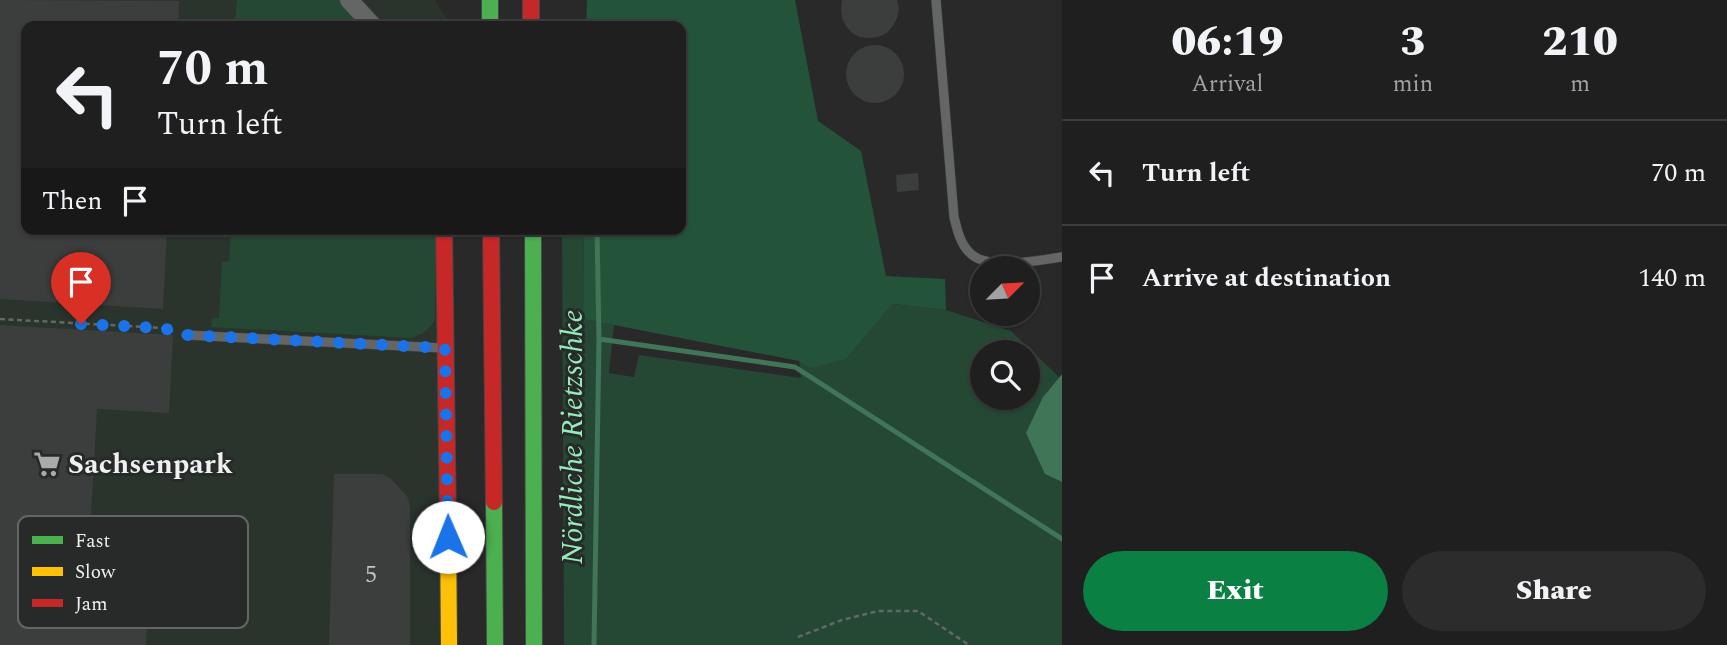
<!DOCTYPE html>
<html lang="en">
<head>
<meta charset="utf-8">
<style>
  body { margin:0; font-family:Spectral,serif; background:#2b2c2b; color:#f1f3f6; height:100vh; display:flex; flex-direction:column; font-size:26px; white-space:nowrap }
  * { box-sizing:border-box; margin:0 }
  p { font-size:23px; color:#a1a2a4 }
  .icon { flex:none; width:38px; height:38px; fill:none; stroke:currentColor; stroke-width:2; stroke-linecap:round; stroke-linejoin:round }
  .map { position:relative; flex:1; overflow:hidden }
  .drawer { display:flex; flex-direction:column; background:#1e1f1e; width:665px }
  .drawer>* { flex:none }
  .top-card { position:absolute; left:21px; top:21px; width:665px; height:214px; border-radius:14px; box-shadow:0 2px 5px #0004,0 0 0 2px #3c3d3c; background:#1e1f1e; color:#f1f3f6; overflow:hidden }
  .needle { width:46px; rotate:66deg }
  .tools { position:absolute; left:970px; top:256px; display:grid; gap:14px }
  .tools a { display:grid; place-items:center; width:70px; height:70px; border-radius:50%; background:#1e1f1e; box-shadow:0 2px 5px #0004,0 0 0 2px #3c3d3c; font-size:35px }
  .pin { position:absolute; display:grid; place-items:center; width:60px; height:60px; color:#fff; margin:-72px -30px; border-radius:50% 50% 50% 0; rotate:-45deg; box-shadow:0 0 7px #0007 }
  .pin .icon { rotate:45deg }
  .me { position:absolute; width:77px; margin:-38px; rotate:359deg; stroke-linejoin:round; filter:drop-shadow(0 0 5px #0008) }
  .turn { display:flex; align-items:center; gap:24px; height:147px; padding:0 21px; font-size:32px }
  .turn .icon { width:91px; height:91px; stroke-width:2.5 }
  .turn b { display:block; font-size:49px; line-height:60px }
  .then { display:flex; align-items:center; height:66px; padding:0 21px; background:#0003; gap:14px; font-size:26px }
  .eta { display:flex; justify-content:space-evenly; align-items:center; height:119px; text-align:center }
  .eta b { font-size:42px; font-weight:800; line-height:49px }
  .cta { display:flex; gap:14px; margin-top:auto; padding:14px 21px }
  .cta a { flex:1; height:80px; border-radius:42px; background:#0b8043; color:#fff; font-size:28px; font-weight:800; line-height:80px; text-align:center }
  .cta a+a { background:#2b2c2b; color:#f1f3f6 }
  ul { padding:0; list-style:none }
  li { display:flex; align-items:center; gap:21px; height:105px; padding:0 21px; border-top:2px solid #3c3d3c }
  li div { flex:1 }
  li b { display:block; font-size:26px }
  li em { font-style:normal }
  main { display:flex; flex:1; min-height:0 }
  .map>svg:first-child { display:block }
  .built { fill:#2b332d }
  .green { fill:#254835; fill-rule:evenodd }
  .forest { fill:#23543a }
  .water { fill:#417557 }
  .lines { fill:none; stroke-linecap:round; stroke-linejoin:round }
  .stream { stroke:#417557; stroke-width:5 }
  .building { fill:#3c3e3d }
  .lane-casing { stroke:#454746; stroke-width:10 }
  .street-casing { stroke:#454746; stroke-width:19 }
  .fast-casing { stroke:#454746; stroke-width:18 }
  .slow-casing { stroke:#454746; stroke-width:18 }
  .jam-casing { stroke:#454746; stroke-width:18 }
  .path { stroke:#656766; stroke-width:2.5; stroke-dasharray:5 3.5; stroke-linecap:butt }
  .lane { stroke:#646665; stroke-width:9 }
  .street { stroke:#646665; stroke-width:18 }
  .fast { stroke:#4caf50; stroke-width:16 }
  .slow { stroke:#ffc107; stroke-width:16 }
  .jam { stroke:#c62828; stroke-width:16 }
  .route { stroke:#1a73e8; stroke-width:12; stroke-dasharray:0 21.6 }
  .labels { text-anchor:middle; dominant-baseline:central; stroke-width:6; stroke-linejoin:round; paint-order:stroke }
  .number-label { font-size:24px; fill:#c2c4c3 }
  .poi-label { font-size:28px; font-weight:bold; fill:#eff1f0; stroke:#272a28; text-anchor:start }
  .water-label { font-size:30px; font-style:italic; fill:#96ebba; stroke:#272a28 }
  .key { fill:#272a28; stroke:#636664; stroke-width:2 }
  .key-label { font-size:19px; fill:#eff1f0 }
</style>
</head>
<body>
<main>
<div class="map">
<svg width="1062" height="645" viewBox="0 0 1062 645">
  <rect width="100%" height="100%" fill="#282928"/>
  <!-- built -->
  <path class="built" d="M0,0H435L449,23V26H26V229H451L456,645H0Z"/>
  <!-- green -->
  <path class="green" d="M237,0H340L364,26H238L235,20Z
    M231,229H436L435,319C430,330 422,334 412,338L211,327L212,318H219L222,262L229,261Z
    M562,229H584L583,319L614,325L609,373L634,377L639,355L801,378L799,361L846,359L893,304L946,310L1011,331L1059,377L1043,397L1045,474L1062,482V645H564ZM982,352H1027V397H982Z"/>
  <!-- forest -->
  <path class="forest" d="M587,0H795L818,121L861,151L886,276L945,279L946,310L893,304L846,359L810,368L799,361L583,319L584,229H681V26H586Z"/>
  <!-- water -->
  <path class="water" d="M1062,374V482L1045,474L1026,433L1043,397Z"/>
  <g class="lines">
    <!-- stream -->
    <path class="stream" d="M599,339L795,367L1062,539
      M594,645L599,339L597,229"/>
  </g>
  <!-- building -->
  <path class="building" d="M0,0L179,1L178,26H26V229H167L163,309L0,299Z
    M842,0H897L899,9L897,18L893,26L887,33L878,37L869,38L860,37L852,33L846,26L842,18L841,8Z
    M846 74a29 29 0 1 1 58 0a29 29 0 1 1-58 0Z
    M918,173L919,190L897,192L896,175Z
    M0,325L173,335L169,413L97,409L91,515L162,519L158,588H149L146,645H0Z
    M334,474H382L391,479L407,496L410,505V645H329Z"/>
  <g class="lines">
    <!-- lane casing -->
    <g class="lane-casing">
      <path id="lane" d="M936,0L954,217C957,229 960,243 969,252C987,272 1038,260 1062,257
        M186,335L443,348"/>
    </g>
    <!-- street casing -->
    <g class="street-casing">
      <path id="street" d="M349,0L373,26"/>
    </g>
    <!-- fast casing -->
    <g class="fast-casing">
      <path id="fast" d="M490,0V26
        M533,229L534,645
        M494,502L495,645"/>
    </g>
    <!-- slow casing -->
    <g class="slow-casing">
      <path id="slow" d="M448,527L449,645"/>
    </g>
    <!-- jam casing -->
    <g class="jam-casing">
      <path id="jam" d="M531,0V26
        M444,229L448,527
        M491,229L494,502"/>
    </g>
    <!-- path -->
    <path class="path" d="M0,319L163,328L173,331
      M798,637L842,620L878,611H918L969,645"/>
    <!-- lane -->
    <use href="#lane" class="lane"/>
    <!-- street -->
    <use href="#street" class="street"/>
    <!-- fast -->
    <use href="#fast" class="fast"/>
    <!-- slow -->
    <use href="#slow" class="slow"/>
    <!-- jam -->
    <use href="#jam" class="jam"/>
  </g>
  <g class="lines">
    <!-- route -->
    <path class="route" d="M81,324L163,328L186,335L445,348L448,537"/>
  </g>
  <!-- icons -->
  <defs>
    <g id="supermarket-bare" transform="scale(2.1)"><path d="M-6-5.5h2.5l.6 2H6L4.5 2H-2.5L-4.4-4H-6ZM-1.5 3.2a1.3 1.3 0 1 0 .1 0ZM3 3.2a1.3 1.3 0 1 0 .1 0Z" fill="#a9abaa" stroke="#272a28" stroke-width="2.5" paint-order="stroke"/></g>
  </defs>
  <g fill-rule="evenodd">
    <use href="#supermarket-bare" x="47" y="464"/>
  </g>
  <g class="labels">
    <!-- number labels -->
    <g class="number-label">
      <text x="371" y="575">5</text>
    </g>
    <!-- poi labels -->
    <g class="poi-label">
      <text x="68" y="464">Sachsenpark</text>
    </g>
    <!-- water labels -->
    <g class="water-label">
      <text transform="translate(573 437) rotate(-90)">Nördliche Rietzschke</text>
    </g>
  </g>
  <!-- legend -->
  <rect x="18" y="516" width="230" height="112" rx="10" class="key"/>
  <rect x="32" y="536" width="31" height="8" fill="#4caf50"/>
  <rect x="32" y="567" width="31" height="9" fill="#ffc107"/>
  <rect x="32" y="599" width="31" height="8" fill="#c62828"/>
  <g class="key-label">
    <text x="75" y="547">Fast</text>
    <text x="75" y="578">Slow</text>
    <text x="75" y="610">Jam</text>
  </g>
</svg>
<div class="tools">
<a><svg class="needle" viewBox="-14 -14 28 28"><path d="M0-13l5 13h-10z" fill="#e53935"/><path d="M0 13l5-13h-10z" fill="#a1a2a4"/></svg></a>
<a><svg class="icon" aria-label="search" viewBox="0 0 24 24"><circle cx="10" cy="10" r="6"/><path d="M15 15l6 6"/></svg></a>
</div>
<div class="pin" style="left:81px;top:324px;background:#d93025"><svg class="icon" aria-label="arrive" viewBox="0 0 24 24"><path d="M6 21V4h12l-3 4 3 4H6"/></svg></div>
<svg class="me" style="left:448px;top:537px" viewBox="-20 -20 40 40"><circle r="19" fill="#fff"/><path d="M0-13L10 11 0 6-10 11z" fill="#1a73e8"/></svg>
<div class="top-card">
<div class="turn"><svg class="icon" aria-label="left" viewBox="0 0 24 24"><path d="M17 20v-9H6M10 6l-5 5 5 5"/></svg><div><b>70 m</b>Turn left</div></div>
<div class="then">Then<svg class="icon" aria-label="arrive" viewBox="0 0 24 24"><path d="M6 21V4h12l-3 4 3 4H6"/></svg></div>
</div>
</div>
<section class="drawer">
<div class="eta">
<div><b>06:19</b><p>Arrival</p></div>
<div><b>3</b><p>min</p></div>
<div><b>210</b><p>m</p></div>
</div>
<ul>
<li><svg class="icon" aria-label="left" viewBox="0 0 24 24"><path d="M17 20v-9H6M10 6l-5 5 5 5"/></svg><div><b>Turn left</b></div><em>70 m</em></li>
<li><svg class="icon" aria-label="arrive" viewBox="0 0 24 24"><path d="M6 21V4h12l-3 4 3 4H6"/></svg><div><b>Arrive at destination</b></div><em>140 m</em></li>
</ul>
<div class="cta"><a>Exit</a><a>Share</a></div>
</section>
</main>
</body>
</html>
